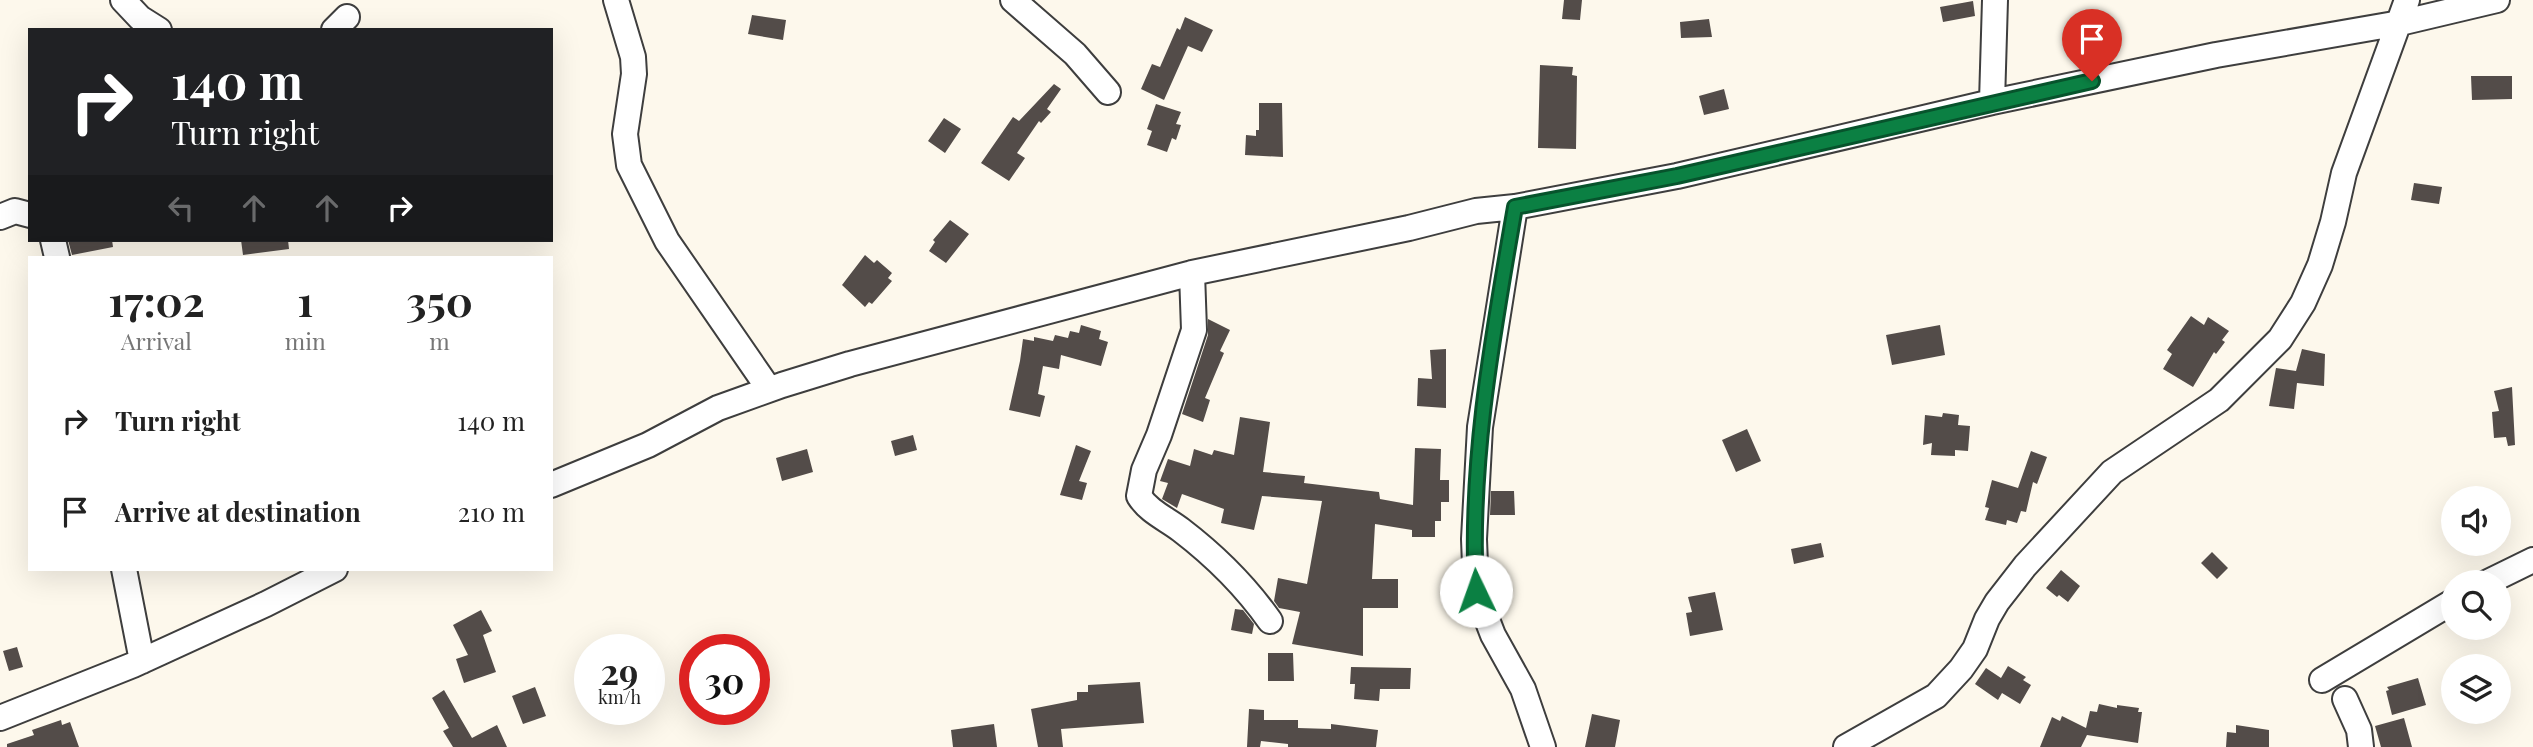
<!DOCTYPE html>
<html lang="en">
<head>
<meta charset="utf-8">
<style>
  body { margin:0; font-family:"Playfair Display",serif; background:#f2f2f2; color:#222; height:100vh; display:flex; flex-direction:column; font-size:26px; white-space:nowrap }
  * { box-sizing:border-box; margin:0 }
  p { font-size:23px; color:#767676 }
  .icon { flex:none; width:38px; height:38px; fill:none; stroke:currentColor; stroke-width:2; stroke-linecap:round; stroke-linejoin:round }
  .map { position:relative; flex:1; overflow:hidden }
  .details { position:absolute; left:28px; top:256px; width:525px; height:315px; display:flex; flex-direction:column; background:#fff; border-radius:0px; box-shadow:0 7px 28px #0002 }
  .details>* { flex:none }
  .hud { position:absolute; left:28px; top:28px; width:525px; height:214px; border-radius:0px; box-shadow:0 7px 28px #0002; background:#202124; color:#fff; overflow:hidden }
  .controls { position:absolute; left:2441px; top:486px; display:grid; gap:14px }
  .controls a { display:grid; place-items:center; width:70px; height:70px; border-radius:50%; background:#fff; box-shadow:0 7px 28px #0002; font-size:35px }
  .speed { position:absolute; left:574px; top:634px; display:flex; gap:14px; font-size:35px; font-weight:700; text-align:center }
  .speed>* { display:grid; place-content:center; width:91px; height:91px; border-radius:50%; background:#fff; box-shadow:0 7px 28px #0002; line-height:1 }
  .speed small { font-size:18px; font-weight:400 }
  .speed .limit { border:10px solid #d22; background:#fff; color:#111 }
  .pin { position:absolute; display:grid; place-items:center; width:60px; height:60px; color:#fff; margin:-72px -30px; border-radius:50% 50% 50% 0; rotate:-45deg; box-shadow:0 0 7px #0007 }
  .pin .icon { rotate:45deg }
  .me { position:absolute; width:77px; margin:-38px; rotate:357deg; stroke-linejoin:round; filter:drop-shadow(0 0 5px #0008) }
  .turn { display:flex; align-items:center; gap:24px; height:147px; padding:0 28px; font-size:32px }
  .turn .icon { width:91px; height:91px; stroke-width:2.5 }
  .turn b { display:block; font-size:49px; line-height:60px }
  .lanes { display:flex; align-items:center; height:66px; padding:0 28px; background:#0003; justify-content:center; gap:35px; direction:ltr }
  .lanes .off { opacity:.35 }
  .eta { display:flex; justify-content:space-evenly; align-items:center; height:119px; text-align:center }
  .eta b { font-size:42px; font-weight:700; line-height:49px }
  ul { padding:0; list-style:none }
  li { display:flex; align-items:center; gap:21px; height:91px; padding:0 28px }
  li div { flex:1 }
  li b { display:block; font-size:26px }
  li em { font-style:normal }
  .map>svg:first-child { display:block }
  .building { fill:#534c49 }
  .lines { fill:none; stroke-linecap:round; stroke-linejoin:round }
  .minor-casing { stroke:#3e3e3e; stroke-width:28 }
  .minor { stroke:#fff; stroke-width:24 }
  .route-casing { stroke:#07532c; stroke-width:18 }
  .route { stroke:#0b8043; stroke-width:12 }
</style>
</head>
<body>
<div class="map">
<svg width="2533" height="747" viewBox="0 0 2533 747">
  <rect width="100%" height="100%" fill="#fdf8ec"/>
  <!-- building -->
  <path class="building" d="M1564,0H1582L1580,20L1562,19Z
    M1973,1L1975,16L1943,22L1940,7Z
    M752,15L786,20L783,40L748,34Z
    M1185,17L1213,30L1202,52L1188,46L1164,100L1141,89L1152,64L1160,67L1177,28L1180,30Z
    M1709,19L1712,37L1681,38L1680,22Z
    M1540,65L1573,67L1572,75L1577,76L1576,149L1538,148Z
    M2471,76H2512V99L2472,100Z
    M1054,84L1061,89L1047,109L1051,112L1041,123L1039,121L1017,153L1025,158L1009,181L981,163L1013,117L1019,121Z
    M1724,89L1729,109L1704,115L1699,96Z
    M1259,103H1282L1283,157L1245,155L1246,135L1256,136V130H1259Z
    M1156,104L1181,112L1176,124L1181,125L1176,140L1172,138L1167,152L1147,145L1152,131L1147,129Z
    M944,118L961,129L945,153L928,141Z
    M2414,183L2442,187L2439,204L2411,200Z
    M950,220L969,234L946,263L929,251L935,242L933,240Z
    M68,240H112L113,247L72,255Z
    M241,240H288L289,249L243,255Z
    M865,255L874,263L877,260L892,273L888,278L892,281L872,304L869,302L865,307L842,285Z
    M2191,316L2204,325L2208,317L2229,331L2222,340L2225,342L2216,354L2214,352L2193,387L2163,369L2172,354L2167,350Z
    M1208,319L1230,330L1220,351L1224,353L1205,398L1210,400L1203,422L1182,414L1208,335Z
    M1081,325L1101,331L1099,339L1108,342L1101,366L1061,355L1059,369L1043,366L1038,394L1045,396L1040,417L1009,410L1020,361L1023,339L1034,341V337L1053,341L1055,335L1068,338L1070,331L1079,333Z
    M1940,325L1945,355L1892,365L1886,335Z
    M1446,349V408L1417,406L1418,378L1432,379L1430,350Z
    M2302,349L2325,354L2324,386L2297,383L2294,409L2269,406L2276,368L2296,371Z
    M2512,387L2515,445L2508,446L2506,437L2494,438L2492,412L2499,411L2494,391Z
    M1943,413L1959,415L1958,425L1970,426L1968,451L1955,450V456L1931,455L1932,443L1923,445L1925,415L1942,417Z
    M1240,417L1270,422L1263,472L1305,476L1304,483L1379,492L1380,499L1413,505L1415,448L1441,449L1440,480H1449V502H1441V521H1435V537H1412V530L1375,524L1372,579H1398V608H1363V656L1292,644L1300,612L1279,608L1274,601L1278,578L1307,584L1322,501L1262,496L1254,530L1221,523L1224,509L1182,494L1177,508L1162,499L1168,483L1160,481L1168,459L1190,466L1194,449L1212,455L1214,450L1234,455Z
    M1747,429L1761,461L1736,472L1722,440Z
    M913,435L917,450L895,456L891,441Z
    M1076,445L1091,451L1079,481L1087,483L1082,500L1060,495Z
    M807,449L813,472L782,481L776,458Z
    M2031,451L2047,457L2037,484L2033,482L2026,512L2021,511L2017,523L2007,520L2006,525L1985,520L1989,508L1985,507L1992,480L2018,488Z
    M1491,491H1514L1515,515H1490Z
    M1821,543L1824,557L1794,564L1791,549Z
    M2212,552L2228,568L2217,579L2201,563Z
    M2061,570L2080,586L2068,602L2059,595L2057,597L2046,588Z
    M1715,592L1723,630L1690,636L1686,613L1692,612L1688,597Z
    M1235,609L1243,610L1254,624L1252,634L1231,630Z
    M481,610L492,631L483,635L496,672L464,683L456,659L468,655L453,625Z
    M17,647L23,667L9,671L3,651Z
    M1268,653H1293L1294,681H1268Z
    M2008,666L2026,677L2023,680L2031,685L2020,704L2002,693L1998,700L1975,684L1986,668L2001,678Z
    M1351,667L1411,668L1410,689H1380L1379,701L1354,699L1355,684H1350Z
    M2418,678L2426,705L2392,715L2386,691L2389,690L2387,687Z
    M1140,682L1144,723L1061,729L1063,747H1038L1031,709L1077,700V692H1088V685Z
    M535,687L546,716L523,724L512,696Z
    M444,690L472,738L497,725L507,747H453L443,731L449,728L432,698Z
    M2099,704L2117,708V705L2139,708L2138,712H2142L2138,743L2087,735L2081,747H2040L2052,717L2060,721L2062,716L2086,728L2090,711L2097,712Z
    M1249,709L1264,710V720H1298V728L1331,729V724L1378,730L1376,747H1288V744L1261,741L1260,747H1247Z
    M1592,714L1620,720L1615,747H1585Z
    M2404,718L2412,747H2381L2375,726Z
    M61,720L62,725L70,722L79,747H7V744L34,735L32,730Z
    M994,724L997,747H953L951,730Z
    M2236,725L2269,730V747H2226L2227,732L2236,733Z"/>
  <g class="lines">
    <!-- minor casing -->
    <g class="minor-casing">
      <path id="minor" d="M123,0L140,18L159,30
        M616,0L633,57L634,74L625,134L629,165L667,241L769,389
        M1013,0L1075,54L1108,92
        M334,30L347,17
        M1992,102L1995,0
        M1515,207L1480,427L1474,539L1476,591L1493,635L1523,689L1543,747
        M0,217L15,211L30,215
        M53,240L57,257
        M1192,273L1194,330L1159,435L1144,470L1139,496C1149,512 1167,519 1181,530C1215,556 1246,587 1270,621
        M551,485L648,445L718,408L782,385L850,364L1192,273L1409,228L1476,211L1515,207L1677,176L1992,102L2216,55L2400,23L2497,0
        M124,569L142,661
        M2486,583L2533,560
        M2322,680L2454,601
        M2345,699L2359,730L2361,747
        M0,718L133,665L266,604L335,569
        M1846,747L1936,696L1961,669L1975,649L1987,619L1997,602L2025,566L2112,472L2219,400L2280,339L2303,303L2320,265L2333,222L2344,173L2407,0"/>
    </g>
    <!-- minor -->
    <use href="#minor" class="minor"/>
  </g>
  <g class="lines">
    <!-- route casing -->
    <g class="route-casing">
      <path id="route" d="M1476,591C1469,462 1493,334 1515,207L1677,176L2092,81"/>
    </g>
    <!-- route -->
    <use href="#route" class="route"/>
  </g>
</svg>
<div class="controls">
<a><svg class="icon" aria-label="sound" viewBox="0 0 24 24"><path d="M4 9h4l5-4v14l-5-4H4zM17 9q2 3 0 6"/></svg></a>
<a><svg class="icon" aria-label="search" viewBox="0 0 24 24"><circle cx="10" cy="10" r="6"/><path d="M15 15l6 6"/></svg></a>
<a><svg class="icon" aria-label="layers" viewBox="0 0 24 24"><path d="M12 4l9 5-9 5-9-5zM3 14l9 5 9-5"/></svg></a>
</div>
<div class="speed"><div>29<small>km/h</small></div><div class="limit">30</div></div>
<div class="pin" style="left:2092px;top:81px;background:#d93025"><svg class="icon" aria-label="arrive" viewBox="0 0 24 24"><path d="M6 21V4h12l-3 4 3 4H6"/></svg></div>
<svg class="me" style="left:1476px;top:591px" viewBox="-20 -20 40 40"><circle r="19" fill="#fff"/><path d="M0-13L10 11 0 6-10 11z" fill="#0b8043"/></svg>
<div class="hud">
<div class="turn"><svg class="icon" aria-label="right" viewBox="0 0 24 24"><path d="M7 20v-9h11M14 6l5 5-5 5"/></svg><div><b>140 m</b>Turn right</div></div>
<div class="lanes"><svg class="icon off" aria-label="left" viewBox="0 0 24 24"><path d="M17 20v-9H6M10 6l-5 5 5 5"/></svg><svg class="icon off" aria-label="ahead" viewBox="0 0 24 24"><path d="M12 20V5M6 11l6-6 6 6"/></svg><svg class="icon off" aria-label="ahead" viewBox="0 0 24 24"><path d="M12 20V5M6 11l6-6 6 6"/></svg><svg class="icon" aria-label="right" viewBox="0 0 24 24"><path d="M7 20v-9h11M14 6l5 5-5 5"/></svg></div>
</div>
<section class="details">
<div class="eta">
<div><b>17:02</b><p>Arrival</p></div>
<div><b>1</b><p>min</p></div>
<div><b>350</b><p>m</p></div>
</div>
<ul>
<li><svg class="icon" aria-label="right" viewBox="0 0 24 24"><path d="M7 20v-9h11M14 6l5 5-5 5"/></svg><div><b>Turn right</b></div><em>140 m</em></li>
<li><svg class="icon" aria-label="arrive" viewBox="0 0 24 24"><path d="M6 21V4h12l-3 4 3 4H6"/></svg><div><b>Arrive at destination</b></div><em>210 m</em></li>
</ul>
</section>
</div>
</body>
</html>
